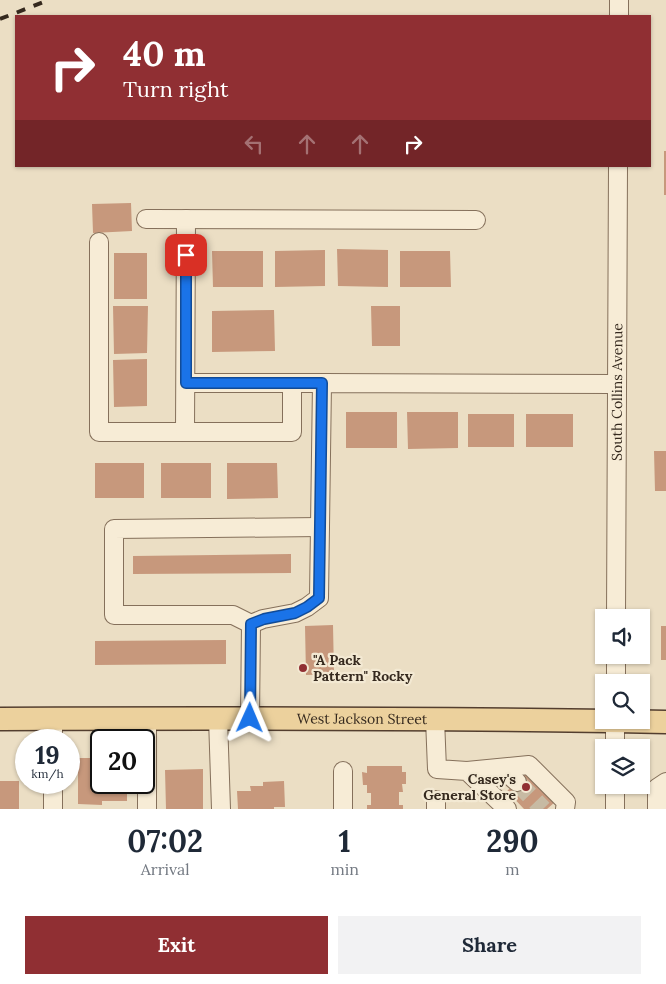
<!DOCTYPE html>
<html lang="en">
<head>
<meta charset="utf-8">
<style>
  body { margin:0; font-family:Lora,serif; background:#f2f2f3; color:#1f2937; height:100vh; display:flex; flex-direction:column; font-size:19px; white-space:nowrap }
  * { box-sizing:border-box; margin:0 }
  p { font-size:16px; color:#747a83 }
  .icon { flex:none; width:28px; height:28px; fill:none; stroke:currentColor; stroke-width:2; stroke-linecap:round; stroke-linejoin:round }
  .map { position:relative; height:809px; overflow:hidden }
  .panel { display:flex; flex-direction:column; background:#fff; flex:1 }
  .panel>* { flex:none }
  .top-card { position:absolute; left:15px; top:15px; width:636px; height:152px; border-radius:0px; box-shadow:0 1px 4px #0004; background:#902f33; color:#fff; overflow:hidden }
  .controls { position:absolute; left:595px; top:609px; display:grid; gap:10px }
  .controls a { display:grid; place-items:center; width:55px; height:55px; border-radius:0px; background:#fff; box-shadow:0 1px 4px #0004; font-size:25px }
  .speed { position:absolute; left:15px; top:729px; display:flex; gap:10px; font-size:25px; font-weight:700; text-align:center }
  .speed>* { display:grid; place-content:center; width:65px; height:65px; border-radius:50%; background:#fff; box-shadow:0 1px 4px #0004; line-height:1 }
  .speed small { font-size:12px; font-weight:400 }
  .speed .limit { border:2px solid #111; border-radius:8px; background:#fff; color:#111 }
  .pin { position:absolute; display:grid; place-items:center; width:42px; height:42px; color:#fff; margin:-21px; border-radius:10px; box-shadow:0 2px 8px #0006 }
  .me { position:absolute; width:55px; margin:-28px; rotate:1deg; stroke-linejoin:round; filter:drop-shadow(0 0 4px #0008) }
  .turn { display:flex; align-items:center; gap:18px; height:105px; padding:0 25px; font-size:22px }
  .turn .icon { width:65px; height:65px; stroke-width:2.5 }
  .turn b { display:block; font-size:35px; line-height:42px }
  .lanes { display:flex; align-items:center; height:48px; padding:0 25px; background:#0003; justify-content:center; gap:25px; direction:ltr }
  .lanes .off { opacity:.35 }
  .eta { display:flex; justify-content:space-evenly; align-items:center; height:85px; text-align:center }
  .eta b { font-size:30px; font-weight:700; line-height:35px }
  .primary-button { display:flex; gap:10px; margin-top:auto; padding:10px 25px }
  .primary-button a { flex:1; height:58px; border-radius:0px; background:#902f33; color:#fff; font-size:20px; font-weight:700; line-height:58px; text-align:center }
  .primary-button a+a { background:#f2f2f3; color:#1f2937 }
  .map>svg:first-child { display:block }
  .building { fill:#c7987c }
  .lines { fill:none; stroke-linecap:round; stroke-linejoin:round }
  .minor-tunnel { stroke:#c7baa3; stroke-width:18; stroke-dasharray:18 9; stroke-linecap:butt }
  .minor-casing { stroke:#85705b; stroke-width:20 }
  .major-casing { stroke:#533e2f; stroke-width:25 }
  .minor { stroke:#f7ecd6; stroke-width:18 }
  .major { stroke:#ecd19d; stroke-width:22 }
  .rail { stroke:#35291e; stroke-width:4; stroke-dasharray:9 9; stroke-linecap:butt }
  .route-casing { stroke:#114b97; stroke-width:12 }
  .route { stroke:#1a73e8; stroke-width:9 }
  .poi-dot { fill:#902f33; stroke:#f3e9d3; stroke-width:2 }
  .labels { text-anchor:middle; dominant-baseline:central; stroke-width:4.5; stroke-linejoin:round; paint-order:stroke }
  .street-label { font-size:14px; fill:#35291e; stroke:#f3e9d3 }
  .poi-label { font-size:14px; font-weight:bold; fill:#35291e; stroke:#f3e9d3; text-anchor:start }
</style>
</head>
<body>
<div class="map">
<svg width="666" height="809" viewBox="0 0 666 809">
  <rect width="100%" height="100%" fill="#ebdec4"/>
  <!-- building -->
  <path class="building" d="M664,151H666V195H664Z
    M131,203L132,231L93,233L92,204Z
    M337,249L388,250V287L338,286Z
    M325,250V286L275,287V251Z
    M212,251H263V287H213Z
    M400,251H450L451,287H400Z
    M114,253H147V299H114Z
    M113,306H148L147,353L114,354Z
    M371,306H400V346H372Z
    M274,310L275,351L212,352V311Z
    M147,359V406L114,407L113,360Z
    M346,412H397V448H346Z
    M407,412H458V448L408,449Z
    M468,414H514V447H468Z
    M526,414H573V447H526Z
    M654,451H666V491H655Z
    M95,463H144V498H95Z
    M161,463H211V498H161Z
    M227,463H277L278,498L227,499Z
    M291,554V573L133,574V556Z
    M333,625L334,674L306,675L305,626Z
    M661,626H666V660H661Z
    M226,640V664L95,665V641Z
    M78,758H101V782H127V801H102V805L78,804Z
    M367,766H402V772H406V784H402L403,792H399V805H403V809H367V805H371V793H367V785H363L362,772L367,773Z
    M203,769V809H166L165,770Z
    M528,772L555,802L547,809H524L507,791Z
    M0,781H19V809H0Z
    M284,781L285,807H274V809H238L237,791H251L250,786H263V782Z"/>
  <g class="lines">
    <!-- minor-tunnel -->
    <path class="minor-tunnel" d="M517,782L543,809"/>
    <!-- minor casing -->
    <g class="minor-casing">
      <g id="minor">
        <path d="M619,16V0"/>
        <path d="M146,219L476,220"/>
        <path d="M99,242V432H185L186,219"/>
        <path d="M186,383H322"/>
        <path d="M185,432H292V383"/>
        <path id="s1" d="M616,618L618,166"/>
        <path d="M251,624L233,615H114V529L320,527"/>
        <path d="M616,682V655"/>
        <path d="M218,718L221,809"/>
        <path d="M250,718L251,624L263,619L295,613L307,607L319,598L322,383L617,384"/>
        <path d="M53,719V740"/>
        <path d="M435,719L437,769L467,771L507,809"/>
        <path d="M615,720V748"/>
        <path d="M501,768L517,782"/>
        <path d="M467,771L529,765L566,802L565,809"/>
        <path d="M53,782V809"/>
        <path d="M615,785V809"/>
        <path d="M147,809V718"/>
        <path d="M343,809V771"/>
        <path d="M436,809V800"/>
        <path d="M657,809V788L666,782"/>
      </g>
    </g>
    <!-- major casing -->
    <g class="major-casing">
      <g id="major">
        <path id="s2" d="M0,719C222,718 444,718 666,722"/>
      </g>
    </g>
    <!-- minor -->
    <use href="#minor" class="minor"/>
    <!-- major -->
    <use href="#major" class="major"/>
    <!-- rail -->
    <path class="rail" d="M0,19L49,0"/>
  </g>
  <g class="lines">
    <!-- route casing -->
    <g class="route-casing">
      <path id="route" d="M186,255V383H322L319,598L307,607L295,613L264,619L251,624L250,718"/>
    </g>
    <!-- route -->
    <use href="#route" class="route"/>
  </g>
  <!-- markers -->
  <g class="poi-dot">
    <circle cx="303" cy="668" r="5"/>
    <circle cx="526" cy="787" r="5"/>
  </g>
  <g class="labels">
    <!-- street labels -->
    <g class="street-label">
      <text stroke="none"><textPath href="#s1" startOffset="226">South Collins Avenue</textPath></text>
      <text stroke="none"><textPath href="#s2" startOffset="362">West Jackson Street</textPath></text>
    </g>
    <!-- poi labels -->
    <g class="poi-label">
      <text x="313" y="660">"A Pack<tspan x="313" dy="16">Pattern" Rocky</tspan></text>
      <text x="516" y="779" text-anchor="end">Casey's<tspan x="516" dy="16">General Store</tspan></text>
    </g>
  </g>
</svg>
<div class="controls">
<a><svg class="icon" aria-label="sound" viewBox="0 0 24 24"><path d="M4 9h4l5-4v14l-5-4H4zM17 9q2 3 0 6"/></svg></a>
<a><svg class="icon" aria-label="search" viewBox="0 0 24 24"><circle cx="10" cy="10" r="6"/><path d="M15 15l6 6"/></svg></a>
<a><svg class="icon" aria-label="layers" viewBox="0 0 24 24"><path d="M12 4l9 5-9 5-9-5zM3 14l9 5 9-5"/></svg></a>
</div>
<div class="speed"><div>19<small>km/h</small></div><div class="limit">20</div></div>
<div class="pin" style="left:186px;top:255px;background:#d93025"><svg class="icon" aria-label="arrive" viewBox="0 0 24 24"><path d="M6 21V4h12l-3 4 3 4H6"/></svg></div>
<svg class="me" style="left:250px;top:718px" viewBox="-20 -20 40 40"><path d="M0-17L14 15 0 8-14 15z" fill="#1a73e8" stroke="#fff" stroke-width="4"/></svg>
<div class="top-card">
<div class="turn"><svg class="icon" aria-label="right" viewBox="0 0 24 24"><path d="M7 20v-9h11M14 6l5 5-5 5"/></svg><div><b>40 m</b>Turn right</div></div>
<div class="lanes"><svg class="icon off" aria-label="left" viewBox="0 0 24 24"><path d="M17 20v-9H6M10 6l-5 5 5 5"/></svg><svg class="icon off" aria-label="ahead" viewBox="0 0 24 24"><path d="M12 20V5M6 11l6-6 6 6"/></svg><svg class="icon off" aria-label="ahead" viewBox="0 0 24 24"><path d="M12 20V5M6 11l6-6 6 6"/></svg><svg class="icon" aria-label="right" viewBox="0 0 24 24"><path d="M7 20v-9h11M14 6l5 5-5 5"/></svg></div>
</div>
</div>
<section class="panel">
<div class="eta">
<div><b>07:02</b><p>Arrival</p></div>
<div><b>1</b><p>min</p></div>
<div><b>290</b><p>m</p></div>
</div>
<div class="primary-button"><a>Exit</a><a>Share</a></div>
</section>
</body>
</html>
